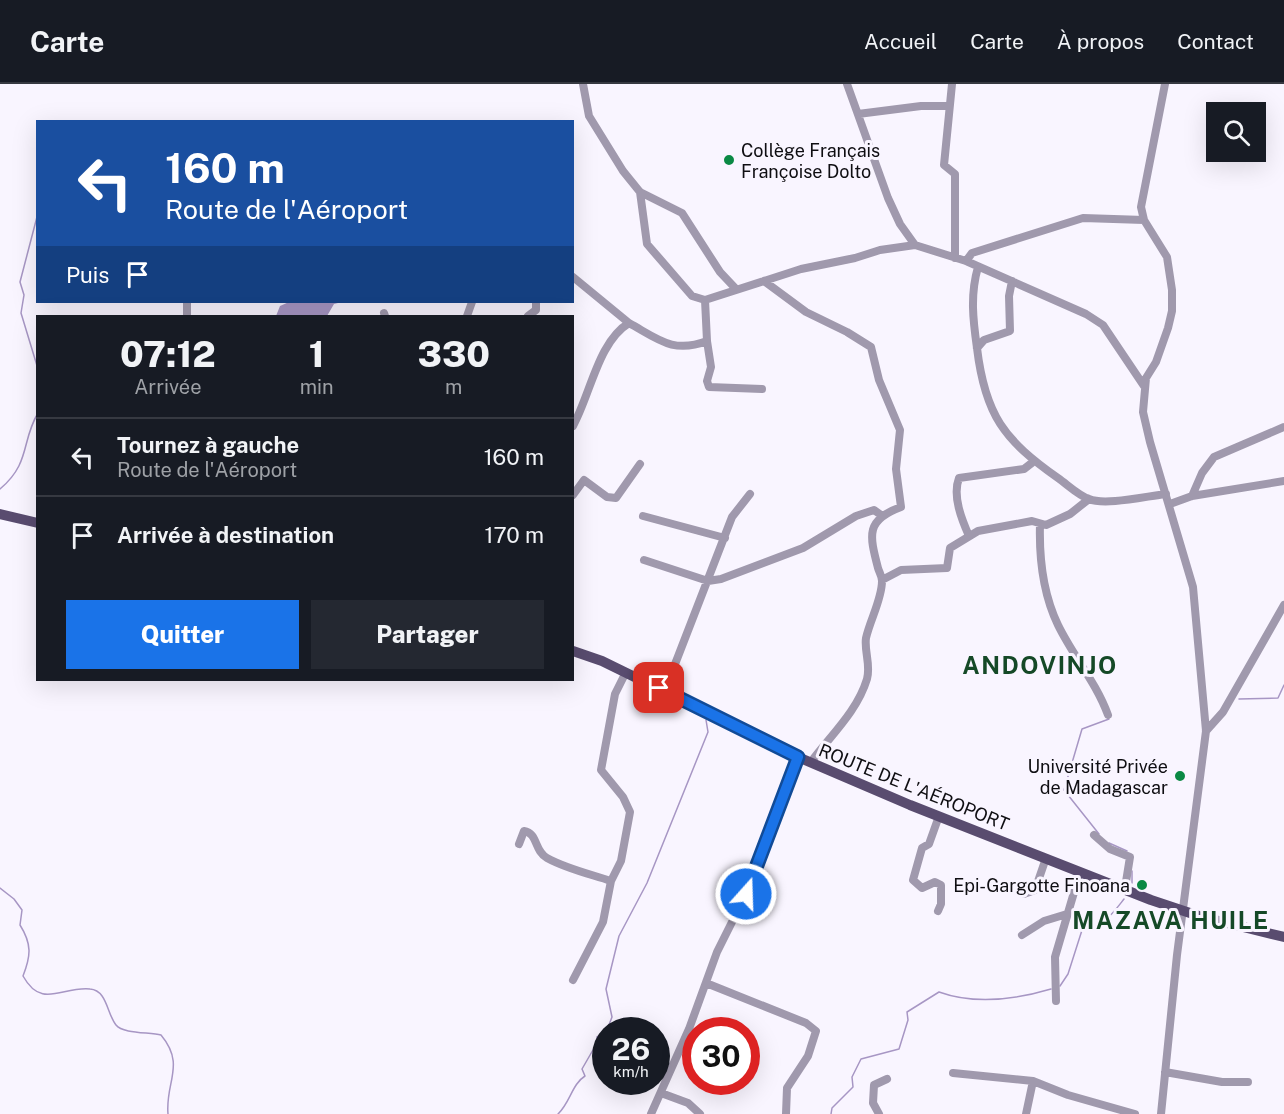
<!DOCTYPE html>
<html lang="fr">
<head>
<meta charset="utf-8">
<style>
  body { margin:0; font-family:"Public Sans",sans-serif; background:#242831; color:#f1f3f6; height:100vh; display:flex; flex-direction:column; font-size:22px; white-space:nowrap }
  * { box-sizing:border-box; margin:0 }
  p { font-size:20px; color:#9ea1a6 }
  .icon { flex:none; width:33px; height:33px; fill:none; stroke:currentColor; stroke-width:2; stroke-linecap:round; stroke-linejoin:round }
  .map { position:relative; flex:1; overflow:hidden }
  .sheet { position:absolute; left:36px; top:231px; width:538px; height:366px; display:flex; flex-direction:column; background:#171b24; border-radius:0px; box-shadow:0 6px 24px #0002 }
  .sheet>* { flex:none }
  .hud { position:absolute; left:36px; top:36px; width:538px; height:183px; border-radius:0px; box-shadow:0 6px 24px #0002; background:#1a4fa0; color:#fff; overflow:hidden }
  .controls { position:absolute; left:1206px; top:18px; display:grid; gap:12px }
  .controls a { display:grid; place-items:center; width:60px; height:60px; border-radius:0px; background:#171b24; box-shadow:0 6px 24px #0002; font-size:30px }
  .speed { position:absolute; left:592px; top:933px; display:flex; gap:12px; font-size:30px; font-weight:700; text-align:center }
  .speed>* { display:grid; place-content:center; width:78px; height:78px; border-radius:50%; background:#171b24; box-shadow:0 6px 24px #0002; line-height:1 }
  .speed small { font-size:15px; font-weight:400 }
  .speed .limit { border:9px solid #d22; background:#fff; color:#111 }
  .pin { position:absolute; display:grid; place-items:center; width:51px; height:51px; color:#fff; margin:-26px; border-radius:12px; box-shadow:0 3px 9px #0006 }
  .me { position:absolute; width:66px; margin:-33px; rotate:20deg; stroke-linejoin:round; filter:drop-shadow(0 0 4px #0008) }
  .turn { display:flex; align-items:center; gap:21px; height:126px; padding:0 30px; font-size:27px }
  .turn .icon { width:78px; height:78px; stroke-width:2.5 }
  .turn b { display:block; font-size:42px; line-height:51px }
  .then { display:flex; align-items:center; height:57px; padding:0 30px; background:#0003; gap:12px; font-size:22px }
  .eta { display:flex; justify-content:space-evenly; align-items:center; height:102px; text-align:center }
  .eta b { font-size:36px; font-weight:800; line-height:42px }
  .action { display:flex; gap:12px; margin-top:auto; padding:12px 30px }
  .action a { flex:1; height:69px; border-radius:0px; background:#1a73e8; color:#fff; font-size:24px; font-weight:800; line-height:69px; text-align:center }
  .action a+a { background:#242831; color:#f1f3f6 }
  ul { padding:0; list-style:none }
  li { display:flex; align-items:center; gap:18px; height:78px; padding:0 30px; border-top:2px solid #363941 }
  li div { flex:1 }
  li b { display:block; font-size:22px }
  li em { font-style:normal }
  header { display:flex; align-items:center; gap:36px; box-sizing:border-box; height:84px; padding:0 30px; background:#171b24; border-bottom:2px solid #363941 }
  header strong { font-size:28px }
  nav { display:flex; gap:33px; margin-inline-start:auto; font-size:21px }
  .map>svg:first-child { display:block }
  .water { fill:#a796c4 }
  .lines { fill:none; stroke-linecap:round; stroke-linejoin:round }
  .stream { stroke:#a796c4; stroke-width:1.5 }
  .minor { stroke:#a099ad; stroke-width:8 }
  .major { stroke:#594c6f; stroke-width:10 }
  .route-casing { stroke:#114b97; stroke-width:15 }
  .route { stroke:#1a73e8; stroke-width:10 }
  .poi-dot { fill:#0a8944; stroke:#f9f5ff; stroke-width:2 }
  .labels { text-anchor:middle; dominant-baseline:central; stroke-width:6; stroke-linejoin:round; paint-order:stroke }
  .poi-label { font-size:18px; fill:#0f0e12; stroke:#f9f5ff; text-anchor:end }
  .street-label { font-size:18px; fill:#0f0e12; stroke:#f9f5ff }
  .district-label { font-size:24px; font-weight:bold; letter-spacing:1.5px; fill:#154927; stroke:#f9f5ff }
</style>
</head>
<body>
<header>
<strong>Carte</strong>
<nav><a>Accueil</a><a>Carte</a><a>À propos</a><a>Contact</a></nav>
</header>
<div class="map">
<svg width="1284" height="1030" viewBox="0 0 1284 1030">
  <rect width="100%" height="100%" fill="#f9f5ff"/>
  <!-- water -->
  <path class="water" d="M289,218H342L334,220L327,232H276L280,222Z"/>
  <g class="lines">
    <!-- stream -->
    <path class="stream" d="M38,129L20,198L24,211L21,229L38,285
      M38,300V306
      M0,405C31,379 21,357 38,329
      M1239,615L1278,614L1284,601
      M1099,750L1064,706L1082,645L1109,635
      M1109,759L1127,767
      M1132,787V799
      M0,804L14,815L22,826L20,841C32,860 31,872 23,892C42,926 62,902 90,905C107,906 107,930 116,941C123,950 150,948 161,951C186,981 165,998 168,1030
      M1060,902L1068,890L1083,843C1103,844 1113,829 1124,815
      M607,946L612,933L606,905L619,852L647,799L708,648L706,636
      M558,1030C570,1019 572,1000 585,992L582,985L597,959V953L605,948
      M831,1030L832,1024L853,1003L852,993L861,975L899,965L908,936L907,928L939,908C975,921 1014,916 1051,905"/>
    <!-- minor -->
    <path class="minor" d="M583,0L589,32L623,87L640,108L682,129L720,188L736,205
      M847,0L888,114L900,140L915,161L966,177L1086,230L1103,241L1144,302
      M952,0L944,81L955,90V174
      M858,30L921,22H949
      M640,108L647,160L692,212L705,216
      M966,177L972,169L1083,134L1144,136
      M978,183C970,211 973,236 977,264C985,331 1004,356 1058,394C1068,401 1078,411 1089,415C1105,422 1147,412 1166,410
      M573,193L629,239
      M764,197L806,228L847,248L871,263L879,296L900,346L896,385L901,423C866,436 869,450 878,484C879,488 882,492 882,497C882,515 870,536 866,554C864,567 871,581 867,595C857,628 830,652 811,678
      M187,218V232
      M384,229L385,232
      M467,232L472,218
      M528,232L536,226V218
      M707,257L711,283L707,297L709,303L762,305
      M977,264L984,256L1010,247L1009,212L1012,197
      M573,342C591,309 598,258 629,239C658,255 673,270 707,257L705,216L801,185L855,174L880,166L915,161
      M573,411L584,396L607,413L616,414L640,380
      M1192,412L1202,389L1214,373L1284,343
      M1170,420L1192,412L1284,397
      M643,432L725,454
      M1040,440C1039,475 1043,510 1058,541C1073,572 1096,598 1108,631
      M969,452C962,436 952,412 959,394L1024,385L1033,378
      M644,476L708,497L721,495L803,464L856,432L874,426L881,431
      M882,496L901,486L947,484L950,464L978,447L1032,437L1046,441L1070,430L1089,415
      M665,606L732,433L750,410
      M1206,647L1223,628L1284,521
      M1094,751L1110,765L1130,773L1125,804
      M519,760L524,747C538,749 534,767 547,774C567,785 590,790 611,797
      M1020,809L1024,810L1035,806L1046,774
      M938,827L941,820V801L935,798L922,804L913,796L922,764L929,760L939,732
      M1022,851L1044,837L1067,830
      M573,896L603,838L611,797L621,777L630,728L623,713L601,686L615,610L626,588
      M706,899L806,939L816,947L808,972L787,1004L786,1030
      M1056,917L1055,873L1080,788
      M1165,988L1222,998H1248
      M953,989L1033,997L1068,1011L1135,1030
      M661,1009L688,1019L700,1030
      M651,1030L689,945L717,868L746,810L798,673
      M879,1030L873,1019L874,1001L887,995
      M1026,1030L1033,997
      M1161,1030L1177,871L1206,647L1193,503L1150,358L1143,328L1146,294L1156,278L1168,244L1172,227V206L1167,173L1144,136L1141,123L1165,0"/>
    <!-- major -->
    <path class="major" d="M0,430L38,439
      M573,567L602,577L798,673L910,721L1151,816L1199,832L1284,853"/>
  </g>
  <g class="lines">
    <!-- route casing -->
    <g class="route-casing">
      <path id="route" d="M659,604L798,673L746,810"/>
    </g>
    <!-- route -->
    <use href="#route" class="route"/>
  </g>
  <!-- markers -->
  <g class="poi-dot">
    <circle cx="729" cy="76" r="6"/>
    <circle cx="1180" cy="692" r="6"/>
    <circle cx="1142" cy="801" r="6"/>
  </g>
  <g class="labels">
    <!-- poi labels -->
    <g class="poi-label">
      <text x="741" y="66" text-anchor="start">Collège Français<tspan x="741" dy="21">Françoise Dolto</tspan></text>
      <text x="1168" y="682">Université Privée<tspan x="1168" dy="21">de Madagascar</tspan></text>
      <text x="1130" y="801">Epi-Gargotte Finoana</text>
    </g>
    <!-- street labels -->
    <g class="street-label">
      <text transform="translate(914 703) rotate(22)">ROUTE DE L'AÉROPORT</text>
    </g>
    <!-- district labels -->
    <g class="district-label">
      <text x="1040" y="581">ANDOVINJO</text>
      <text x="1171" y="836">MAZAVA HUILE</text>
    </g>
  </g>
</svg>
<div class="controls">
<a><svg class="icon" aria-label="search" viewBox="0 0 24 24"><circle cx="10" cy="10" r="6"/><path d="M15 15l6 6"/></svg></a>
</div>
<div class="speed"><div>26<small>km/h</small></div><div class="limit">30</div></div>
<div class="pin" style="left:659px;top:604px;background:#d93025"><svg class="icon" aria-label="arrive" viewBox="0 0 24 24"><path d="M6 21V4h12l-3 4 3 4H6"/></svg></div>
<svg class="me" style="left:746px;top:810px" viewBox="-20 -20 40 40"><circle r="17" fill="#1a73e8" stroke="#fff" stroke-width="3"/><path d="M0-11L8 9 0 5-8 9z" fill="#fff"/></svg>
<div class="hud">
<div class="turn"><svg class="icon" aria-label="left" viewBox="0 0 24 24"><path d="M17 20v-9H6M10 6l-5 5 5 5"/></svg><div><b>160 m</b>Route de l'Aéroport</div></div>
<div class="then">Puis<svg class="icon" aria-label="arrive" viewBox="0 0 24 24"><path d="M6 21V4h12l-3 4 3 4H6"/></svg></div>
</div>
<section class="sheet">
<div class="eta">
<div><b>07:12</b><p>Arrivée</p></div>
<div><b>1</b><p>min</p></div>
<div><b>330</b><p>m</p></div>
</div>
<ul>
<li><svg class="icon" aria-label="left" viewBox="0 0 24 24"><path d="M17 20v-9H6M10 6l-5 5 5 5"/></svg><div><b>Tournez à gauche</b><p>Route de l'Aéroport</p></div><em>160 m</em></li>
<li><svg class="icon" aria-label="arrive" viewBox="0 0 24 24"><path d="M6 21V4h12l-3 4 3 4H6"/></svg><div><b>Arrivée à destination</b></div><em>170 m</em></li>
</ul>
<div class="action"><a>Quitter</a><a>Partager</a></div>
</section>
</div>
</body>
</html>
